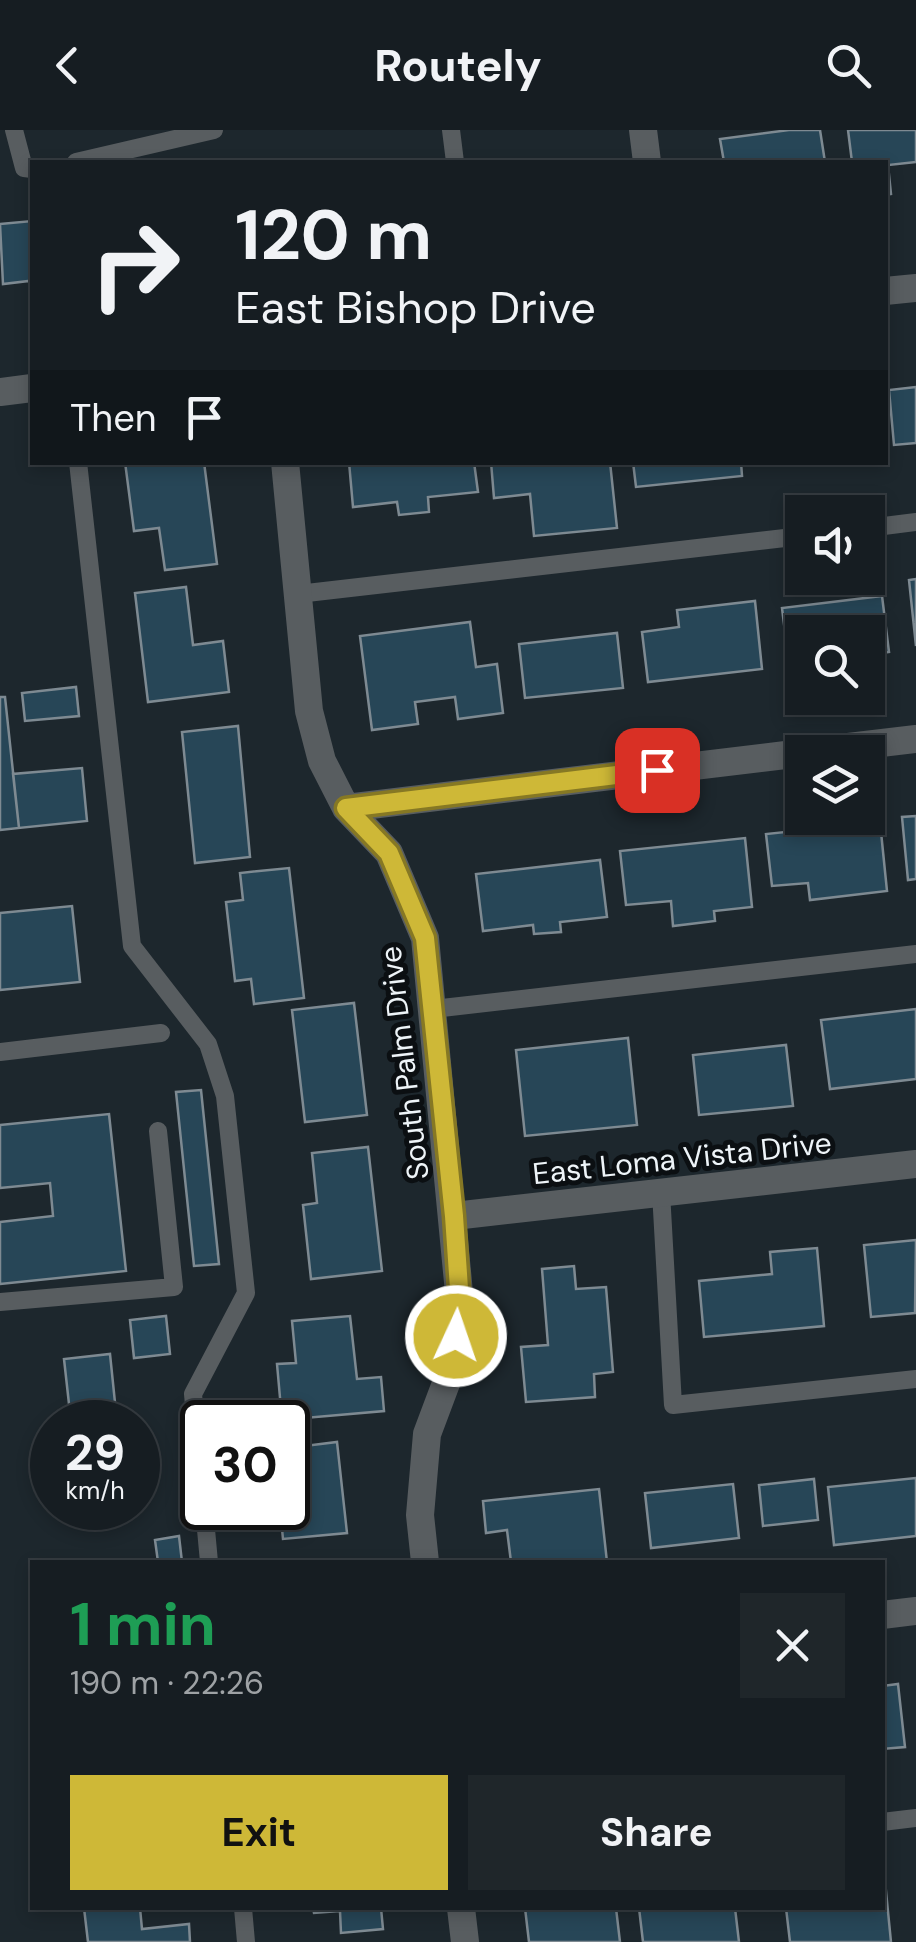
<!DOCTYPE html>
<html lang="en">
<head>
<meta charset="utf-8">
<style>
  body { margin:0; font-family:"DM Sans",sans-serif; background:#1f262a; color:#f1f3f6; height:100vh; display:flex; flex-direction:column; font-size:38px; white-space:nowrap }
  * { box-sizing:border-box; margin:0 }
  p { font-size:32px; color:#9ea2a5 }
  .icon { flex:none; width:55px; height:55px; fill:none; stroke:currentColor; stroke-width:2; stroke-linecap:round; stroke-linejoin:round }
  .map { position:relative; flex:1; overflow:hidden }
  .panel { position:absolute; left:30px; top:1430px; width:855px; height:350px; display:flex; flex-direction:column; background:#161d22; border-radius:0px; box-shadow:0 5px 15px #0003,0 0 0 2px #353b40 }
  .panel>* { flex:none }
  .hud { position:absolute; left:30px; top:30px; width:858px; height:305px; border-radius:0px; box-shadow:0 5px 15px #0003,0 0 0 2px #353b40; background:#161d22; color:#f1f3f6; overflow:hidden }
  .buttons { position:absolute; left:785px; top:365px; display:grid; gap:20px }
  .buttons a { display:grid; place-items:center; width:100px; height:100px; border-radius:0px; background:#161d22; box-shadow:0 5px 15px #0003,0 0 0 2px #353b40; font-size:50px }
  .speed { position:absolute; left:30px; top:1270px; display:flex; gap:20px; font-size:50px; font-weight:700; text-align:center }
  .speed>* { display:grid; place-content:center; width:130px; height:130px; border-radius:50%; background:#161d22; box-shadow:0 5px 15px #0003,0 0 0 2px #353b40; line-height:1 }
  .speed small { font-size:25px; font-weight:400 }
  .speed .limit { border:5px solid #111; border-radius:15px; background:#fff; color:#111 }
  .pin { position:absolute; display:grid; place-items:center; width:85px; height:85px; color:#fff; margin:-42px; border-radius:20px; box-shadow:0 5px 15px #0006 }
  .me { position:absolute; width:110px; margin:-55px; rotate:3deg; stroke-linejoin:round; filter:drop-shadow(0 0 8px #0008) }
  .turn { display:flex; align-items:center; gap:35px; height:210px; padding:0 40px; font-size:45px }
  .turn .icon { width:130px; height:130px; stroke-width:2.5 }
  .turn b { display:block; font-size:70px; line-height:85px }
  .then { display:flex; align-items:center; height:95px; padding:0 40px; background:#0003; gap:20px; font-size:38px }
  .round { display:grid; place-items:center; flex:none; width:105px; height:105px; border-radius:0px; background:#1f262a }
  .head { display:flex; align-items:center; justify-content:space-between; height:170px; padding:0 40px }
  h1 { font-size:60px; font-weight:700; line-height:75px; color:#1e9e55 }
  .button { display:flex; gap:20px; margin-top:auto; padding:20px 40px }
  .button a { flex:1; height:115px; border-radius:0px; background:#ceb837; color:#111; font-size:40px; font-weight:700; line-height:115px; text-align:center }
  .button a+a { background:#1f262a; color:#f1f3f6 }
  header { display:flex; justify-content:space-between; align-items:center; height:130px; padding:0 40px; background:#161d22; font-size:45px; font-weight:700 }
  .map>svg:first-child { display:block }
  .building { fill:#274657; stroke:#7e8a92; stroke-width:2.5 }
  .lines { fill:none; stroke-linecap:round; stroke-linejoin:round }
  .service { stroke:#585d60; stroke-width:18 }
  .minor { stroke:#585d60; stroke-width:28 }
  .tertiary { stroke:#585d60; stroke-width:28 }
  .route-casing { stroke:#867824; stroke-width:25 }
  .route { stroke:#ceb837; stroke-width:18 }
  .labels { text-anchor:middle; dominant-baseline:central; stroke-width:10; stroke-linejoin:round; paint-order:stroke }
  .street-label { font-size:30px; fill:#eef4f8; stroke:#0b0f12 }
</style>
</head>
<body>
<header><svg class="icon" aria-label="back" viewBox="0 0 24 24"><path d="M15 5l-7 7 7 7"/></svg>Routely<svg class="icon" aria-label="search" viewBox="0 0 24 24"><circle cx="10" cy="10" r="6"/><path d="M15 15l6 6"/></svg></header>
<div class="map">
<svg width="916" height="1812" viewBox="0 0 916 1812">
  <rect width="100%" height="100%" fill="#1d272d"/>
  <!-- building -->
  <path class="building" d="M789,0H820L825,32H724L720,9Z
    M848,0H916V32L888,35L891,64L885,65V32H852Z
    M32,91V160H30L29,151L3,154L0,94Z
    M916,257V313L894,315L889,260Z
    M125,332H204L217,434L165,440L159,398L134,401Z
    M349,332H474L478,362L428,367L429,382L399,385L397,372L353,377Z
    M491,332H610L617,398L534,406L530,364L494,368Z
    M633,332H741L742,346L636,357Z
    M916,449V516L909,450Z
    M186,457L193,515L223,511L229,562L148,572L135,463Z
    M882,466L889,522L868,525V502H802V533L789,534L782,478Z
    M755,471L762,539L648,552L642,502L679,497L677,480Z
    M470,492L476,537L497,534L503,583L458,589L455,567L415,572L418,594L372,600L360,506Z
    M617,503L623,558L525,568L519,514Z
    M76,557L79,586L25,591L22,563Z
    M0,567H5L19,698L0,700Z
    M238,596L250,727L195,733L182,602Z
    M82,638L87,691L19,698L13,644Z
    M916,686V749L908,750L902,687Z
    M880,692L887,761L810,770L808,753L772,756L766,704Z
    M745,708L752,777L714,781L715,791L673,796L671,771L626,775L620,721Z
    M600,730L607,787L560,792L561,802L534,804L533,795L483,801L476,744Z
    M289,738L304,868L254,874L251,849L235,851L226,772L243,770L240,743Z
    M72,776L80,852L0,860V783Z
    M354,873L367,985L305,992L292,880Z
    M916,879V949L830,959L821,890Z
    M628,908L637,995L525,1006L516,920Z
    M786,915L793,976L699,985L693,925Z
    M201,960L219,1134L194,1136L176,962Z
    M109,984L126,1141L0,1154V1092L53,1086L50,1053L0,1058V995Z
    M368,1017L382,1141L311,1149L303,1075L317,1073L312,1023Z
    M916,1110L915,1183L871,1187L864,1115Z
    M817,1118L824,1196L704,1207L699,1151L772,1144L770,1122Z
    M574,1136L576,1159L606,1157L613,1242L594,1244L595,1267L526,1272L521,1217L548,1215L542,1139Z
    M166,1186L170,1224L134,1228L130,1190Z
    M350,1186L357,1249L381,1247L384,1281L282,1290L277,1234L296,1233L292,1191Z
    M110,1224L117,1292H71L64,1229Z
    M337,1312L347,1403L283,1409L280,1378H288V1318Z
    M916,1348V1406L834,1415L828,1357Z
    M814,1349L818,1390L763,1396L759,1355Z
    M733,1354L739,1408L651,1418L645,1363Z
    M599,1359L607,1432H511L507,1400L486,1403L483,1371Z
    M179,1406L182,1432H158L155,1410Z
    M898,1554L905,1617L882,1619V1556Z
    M885,1751L891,1812H790L786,1778H882Z
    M84,1778H140L142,1799L189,1794L190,1812H88Z
    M313,1778H381L383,1799L341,1803L340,1781L314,1783Z
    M525,1778H616L620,1812H529Z
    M639,1778H735L739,1812H643Z"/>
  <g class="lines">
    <!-- service -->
    <path class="service" d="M14,0L24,38L32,39
      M451,0L455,32
      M76,32L214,0
      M78,332L132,816L208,914L225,966L246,1163L193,1264L202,1363
      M868,398L916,392
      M298,464L802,406
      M433,879L916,824
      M0,922L161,903
      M661,1062L673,1275L916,1249
      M0,1172L174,1157L158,1001
      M204,1378L209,1432
      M882,1692L916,1688
      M243,1778L246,1812"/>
    <!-- minor -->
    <path class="minor" d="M643,0L647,32
      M285,332L309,581L322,631L346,678L389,723L425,808L460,1173L451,1240L427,1304L420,1385L425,1432
      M806,622L916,609
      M346,678L802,623
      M454,1086L916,1034
      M882,1485L916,1481
      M461,1778L465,1812"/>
    <!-- tertiary -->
    <path class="tertiary" d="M885,161L916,158
      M0,262L32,258"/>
  </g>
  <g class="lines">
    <!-- route casing -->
    <g class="route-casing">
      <path id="route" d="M456,1206L460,1173L454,1086L425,808L389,723L346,678L657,640"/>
    </g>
    <!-- route -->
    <use href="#route" class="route"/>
  </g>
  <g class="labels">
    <!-- street labels -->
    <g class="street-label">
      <text transform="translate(404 933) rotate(-97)">South Palm Drive</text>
      <text transform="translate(682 1028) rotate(-6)">East Loma Vista Drive</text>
    </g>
  </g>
</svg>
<div class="buttons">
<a><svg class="icon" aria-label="sound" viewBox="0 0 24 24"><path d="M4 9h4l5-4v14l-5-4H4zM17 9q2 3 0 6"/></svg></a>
<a><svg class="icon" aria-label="search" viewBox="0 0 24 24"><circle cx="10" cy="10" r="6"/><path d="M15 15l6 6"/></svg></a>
<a><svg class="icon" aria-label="layers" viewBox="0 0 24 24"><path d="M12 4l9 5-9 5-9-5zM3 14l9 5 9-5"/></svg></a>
</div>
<div class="speed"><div>29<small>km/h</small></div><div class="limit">30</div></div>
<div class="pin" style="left:657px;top:640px;background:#d93025"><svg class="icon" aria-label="arrive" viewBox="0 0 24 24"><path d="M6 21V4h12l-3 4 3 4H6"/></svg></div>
<svg class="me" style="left:456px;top:1206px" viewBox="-20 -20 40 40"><circle r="17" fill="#ceb837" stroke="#fff" stroke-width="3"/><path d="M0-11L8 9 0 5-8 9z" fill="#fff"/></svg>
<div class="hud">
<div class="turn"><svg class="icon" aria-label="right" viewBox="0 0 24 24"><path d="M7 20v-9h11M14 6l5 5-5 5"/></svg><div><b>120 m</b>East Bishop Drive</div></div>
<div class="then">Then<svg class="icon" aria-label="arrive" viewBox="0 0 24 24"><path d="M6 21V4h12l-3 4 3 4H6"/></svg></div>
</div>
<section class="panel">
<div class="head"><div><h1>1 min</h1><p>190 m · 22:26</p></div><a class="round"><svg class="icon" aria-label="close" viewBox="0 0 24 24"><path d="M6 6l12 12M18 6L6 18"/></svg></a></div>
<div class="button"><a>Exit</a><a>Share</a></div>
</section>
</div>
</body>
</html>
